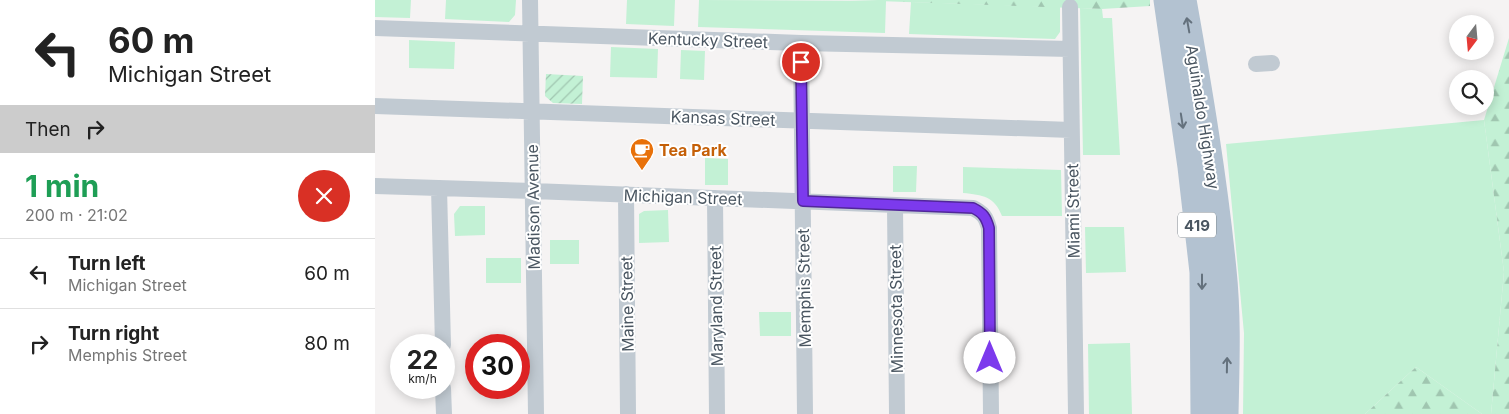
<!DOCTYPE html>
<html lang="en">
<head>
<meta charset="utf-8">
<style>
  body { margin:0; font-family:Inter,sans-serif; background:#f6f6f6; color:#222; height:100vh; display:flex; flex-direction:column; font-size:19px; white-space:nowrap }
  * { box-sizing:border-box; margin:0 }
  p { font-size:16px; color:#767676 }
  .icon { flex:none; width:28px; height:28px; fill:none; stroke:currentColor; stroke-width:2; stroke-linecap:round; stroke-linejoin:round }
  .map { position:relative; flex:1; overflow:hidden }
  .panel { display:flex; flex-direction:column; background:#fff; width:375px }
  .panel>* { flex:none }
  .top-card { background:#fff; color:#222; overflow:hidden }
  .needle { width:32px; rotate:196deg }
  .buttons { position:absolute; left:1074px; top:15px; display:grid; gap:10px }
  .buttons a { display:grid; place-items:center; width:45px; height:45px; border-radius:50%; background:#fff; box-shadow:0 2px 12px #0003; font-size:25px }
  .speed { position:absolute; left:15px; top:334px; display:flex; gap:10px; font-size:25px; font-weight:700; text-align:center }
  .speed>* { display:grid; place-content:center; width:65px; height:65px; border-radius:50%; background:#fff; box-shadow:0 2px 12px #0003; line-height:1 }
  .speed small { font-size:12px; font-weight:400 }
  .speed .limit { border:8px solid #d22; background:#fff; color:#111 }
  .pin { position:absolute; display:grid; place-items:center; width:42px; height:42px; color:#fff; margin:-21px; border:2px solid #fff; border-radius:50%; box-shadow:0 1px 5px #0007 }
  .me { position:absolute; width:55px; margin:-28px; rotate:0deg; stroke-linejoin:round; filter:drop-shadow(0 0 4px #0008) }
  .turn { display:flex; align-items:center; gap:18px; height:105px; padding:0 25px; font-size:22px }
  .turn .icon { width:65px; height:65px; stroke-width:2.5 }
  .turn b { display:block; font-size:35px; line-height:42px }
  .then { display:flex; align-items:center; height:48px; padding:0 25px; background:#0003; gap:10px; font-size:19px }
  .round { display:grid; place-items:center; flex:none; width:52px; height:52px; border-radius:26px; background:#f6f6f6 }
  .summary { display:flex; align-items:center; justify-content:space-between; height:85px; padding:0 25px }
  h1 { font-size:30px; font-weight:700; line-height:38px; color:#1e9e55 }
  ul { padding:0; list-style:none }
  li { display:flex; align-items:center; gap:15px; height:70px; padding:0 25px; border-top:1px solid #e0e0e0 }
  li div { flex:1 }
  li b { display:block; font-size:19px }
  li em { font-style:normal }
  main { display:flex; flex:1; min-height:0 }
  .map>svg:first-child { display:block }
  .green { fill:#c3f1d5 }
  .forest { fill:url(#forest-firs) }
  .garden { fill:url(#garden-furrows) }
  .lines { fill:none; stroke-linecap:round; stroke-linejoin:round }
  .minor { stroke:#c1cad2; stroke-width:16 }
  .primary { stroke:#b3c2d1; stroke-width:25 }
  .oneway { stroke:#64717d }
  .route-casing { stroke:#51269a; stroke-width:12 }
  .route { stroke:#7c3aed; stroke-width:9 }
  .labels { text-anchor:middle; dominant-baseline:central; stroke-width:4; stroke-linejoin:round; paint-order:stroke }
  .shield { fill:#fff; stroke:#808990; stroke-width:1 }
  .shield-label { font-size:15px; font-weight:bold; fill:#4a5661 }
  .street-label { font-size:16px; fill:#4a5661; stroke:#fff }
  .food-label { font-size:16px; font-weight:bold; fill:#c56008; stroke:#fff; text-anchor:start }
</style>
</head>
<body>
<main>
<section class="panel">
<div class="top-card">
<div class="turn"><svg class="icon" aria-label="left" viewBox="0 0 24 24"><path d="M17 20v-9H6M10 6l-5 5 5 5"/></svg><div><b>60 m</b>Michigan Street</div></div>
<div class="then">Then<svg class="icon" aria-label="right" viewBox="0 0 24 24"><path d="M7 20v-9h11M14 6l5 5-5 5"/></svg></div>
</div>
<div class="summary"><div><h1>1 min</h1><p>200 m · 21:02</p></div><a class="round" style="background:#d93025;color:#fff"><svg class="icon" aria-label="close" viewBox="0 0 24 24"><path d="M6 6l12 12M18 6L6 18"/></svg></a></div>
<ul>
<li><svg class="icon" aria-label="left" viewBox="0 0 24 24"><path d="M17 20v-9H6M10 6l-5 5 5 5"/></svg><div><b>Turn left</b><p>Michigan Street</p></div><em>60 m</em></li>
<li><svg class="icon" aria-label="right" viewBox="0 0 24 24"><path d="M7 20v-9h11M14 6l5 5-5 5"/></svg><div><b>Turn right</b><p>Memphis Street</p></div><em>80 m</em></li>
</ul>
</section>
<div class="map">
<svg width="1134" height="414" viewBox="0 0 1134 414">
  <defs>
    <pattern id="forest-firs" width="22" height="20" patternUnits="userSpaceOnUse" patternTransform="scale(1.25)"><rect width="22" height="20" fill="#c3f1d5"/><path d="M5 1l3.5 6h-7zM16 11l3.5 6h-7z" fill="#a0c6b0"/></pattern>
    <pattern id="garden-furrows" width="10" height="10" patternUnits="userSpaceOnUse" patternTransform="scale(1.25)"><rect width="10" height="10" fill="#c3f1d5"/><path d="M-1 1l2-2M0 10L10 0M9 11l2-2" fill="none" stroke="#a0c6b0"/></pattern>
  </defs>
  <rect width="100%" height="100%" fill="#f5f3f3"/>
  <!-- green -->
  <path class="green" d="M0,0H36L35,18L0,17Z
    M71,0H141L140,15L134,22L70,19Z
    M252,0H300L299,26L251,24Z
    M324,0L511,1L510,33L323,27Z
    M536,2L685,7V32L680,39L534,34Z
    M705,8L727,9L728,18H737L745,155H708Z
    M34,40L80,42L79,69L34,68Z
    M236,47L283,49L282,78L235,77Z
    M306,50L330,51L329,80L305,79Z
    M1109,120L1129,272L1116,414H1107L1041,367L990,414H868L869,333L851,144Z
    M330,158L353,159V185H330Z
    M518,166H542L541,192H518Z
    M588,167L686,170L687,216H627C619,196 608,195 588,193Z
    M85,206H110V235L80,236L79,214Z
    M293,210L294,242L264,243V214L269,211Z
    M710,227H749L751,272L711,273Z
    M175,240H204V264H175Z
    M111,258H146V283H111Z
    M384,312H416V336H385Z
    M755,343L757,414H714L713,344Z"/>
  <!-- forest -->
  <path class="forest" d="M475,0H775V6L727,9Z
    M1134,38V414H1116L1129,272L1109,120Z
    M1041,367L1107,414H990Z"/>
  <!-- garden -->
  <path class="garden" d="M171,74L208,76L207,104L178,103L170,96Z"/>
  <g class="lines">
    <!-- minor -->
    <path class="minor" d="M155,0L161,414
      M695,7L701,414
      M0,28L426,43L695,49
      M426,43L430,414
      M881,64L897,63
      M0,106L696,130
      M0,186L158,191L598,208C608,213 611,217 614,228L616,414
      M64,188L68,345
      M251,194L253,414
      M340,198L342,414
      M520,205L522,414
      M68,388L69,414"/>
    <!-- primary -->
    <path class="primary" d="M791,0L815,167L827,272L828,414
      M809,0C825,90 840,179 849,270C854,318 852,366 851,414"/>
  </g>
  <!-- one-way arrows -->
  <defs><path id="oneway-shaft" d="M-6 0H5M1.5-3L5.5 0L1.5 3" fill="none" stroke-width="1.6" stroke-linecap="round" stroke-linejoin="round" transform="scale(1.25)"/></defs>
  <g class="oneway">
    <use href="#oneway-shaft" transform="translate(813 25) rotate(-100)"/>
    <use href="#oneway-shaft" transform="translate(807 121) rotate(81)"/>
    <use href="#oneway-shaft" transform="translate(827 282) rotate(90)"/>
    <use href="#oneway-shaft" transform="translate(852 365) rotate(-89)"/>
  </g>
  <g class="lines">
    <!-- route casing -->
    <g class="route-casing">
      <path id="route" d="M426,62L428,201L598,208C608,213 611,217 614,228L615,358"/>
    </g>
    <!-- route -->
    <use href="#route" class="route"/>
  </g>
  <!-- icons -->
  <defs>
    <g id="cafe-pin" transform="scale(1.25)"><path d="M0 17L-7.5 6A9.5 9.5 0 1 1 7.5 6Z" fill="#e8710a" stroke="#fff"/><path d="M-5.5-4.5H6V0H3Q3 3.5 0 3.5H-2.5Q-5.5 3.5-5.5 0ZM3-3.2v2h1.7v-2ZM-6 4.5H4V6H-6Z" fill="#fff"/></g>
  </defs>
  <g fill-rule="evenodd">
    <use href="#cafe-pin" x="267" y="150"/>
  </g>
  <g class="labels">
    <!-- shield labels -->
    <rect class="shield" x="803" y="212.5" width="38" height="25" rx="4"/>
    <g class="shield-label">
      <text x="822" y="225">419</text>
    </g>
    <!-- street labels -->
    <g class="street-label">
      <text transform="translate(333 40) rotate(2)">Kentucky Street</text>
      <text transform="translate(828 117) rotate(81)">Aguinaldo Highway</text>
      <text transform="translate(348 118) rotate(2)">Kansas Street</text>
      <text transform="translate(308 197) rotate(2)">Michigan Street</text>
      <text transform="translate(158 207) rotate(-91)">Madison Avenue</text>
      <text transform="translate(698 211) rotate(-91)">Miami Street</text>
      <text transform="translate(429 288) rotate(-91)">Memphis Street</text>
      <text transform="translate(252 304) rotate(-91)">Maine Street</text>
      <text transform="translate(341 306) rotate(-91)">Maryland Street</text>
      <text transform="translate(521 309) rotate(-91)">Minnesota Street</text>
    </g>
    <!-- food labels -->
    <g class="food-label">
      <text x="284" y="150">Tea Park</text>
    </g>
  </g>
</svg>
<div class="buttons">
<a><svg class="needle" viewBox="-14 -14 28 28"><path d="M0-13l5 13h-10z" fill="#e53935"/><path d="M0 13l5-13h-10z" fill="#767676"/></svg></a>
<a><svg class="icon" aria-label="search" viewBox="0 0 24 24"><circle cx="10" cy="10" r="6"/><path d="M15 15l6 6"/></svg></a>
</div>
<div class="speed"><div>22<small>km/h</small></div><div class="limit">30</div></div>
<div class="pin" style="left:426px;top:62px;background:#d93025"><svg class="icon" aria-label="arrive" viewBox="0 0 24 24"><path d="M6 21V4h12l-3 4 3 4H6"/></svg></div>
<svg class="me" style="left:615px;top:358px" viewBox="-20 -20 40 40"><circle r="19" fill="#fff"/><path d="M0-13L10 11 0 6-10 11z" fill="#7c3aed"/></svg>
</div>
</main>
</body>
</html>
